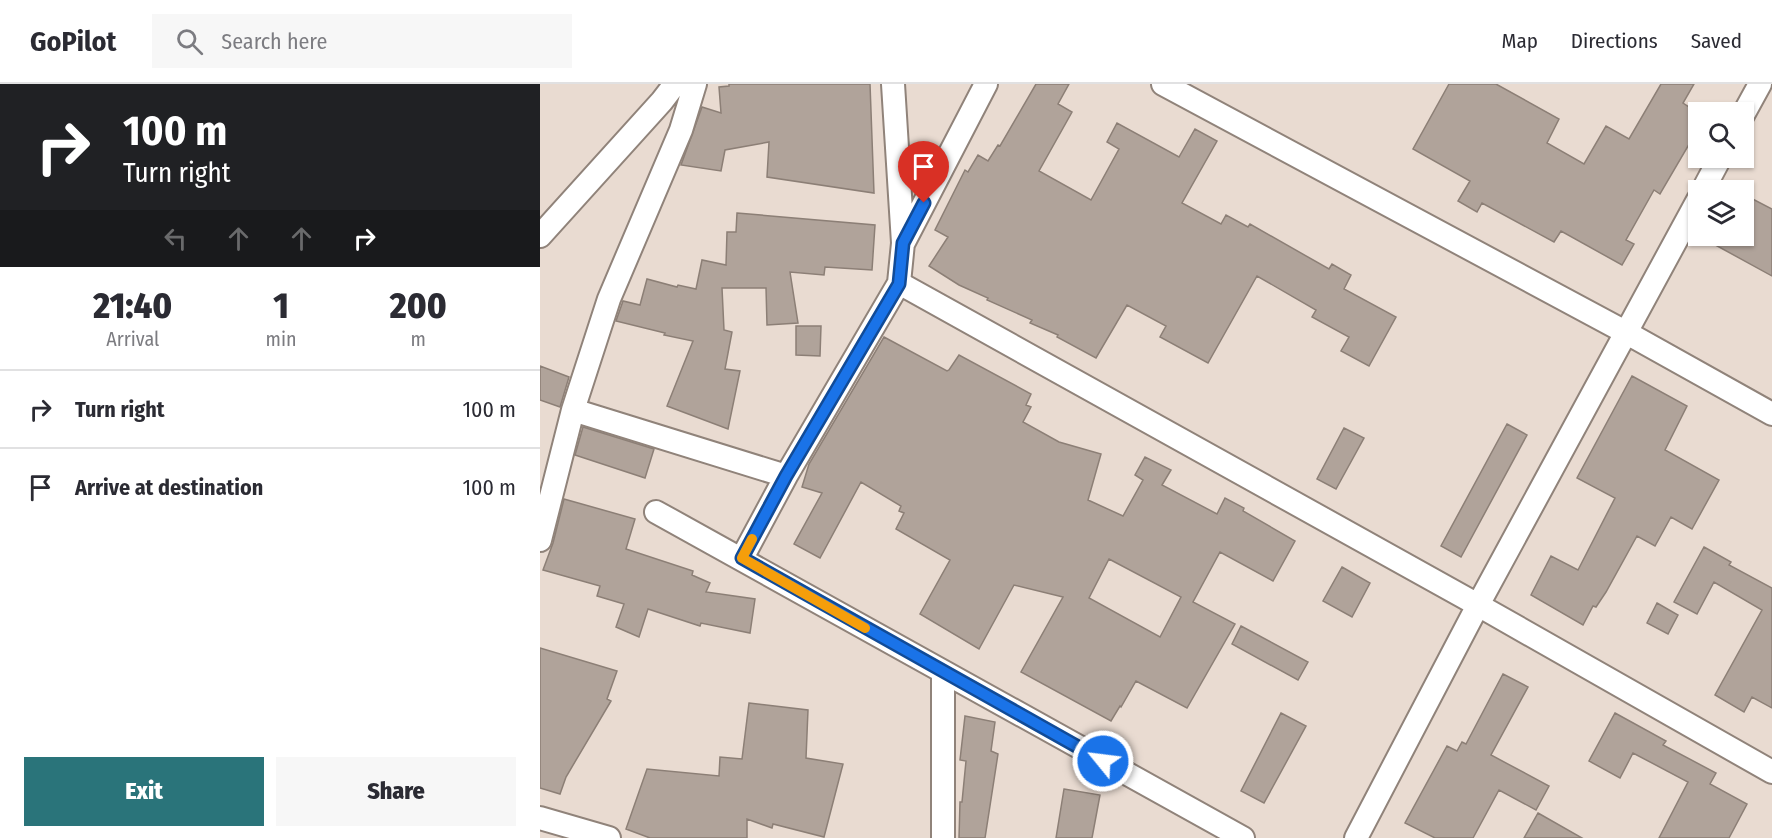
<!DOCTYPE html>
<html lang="en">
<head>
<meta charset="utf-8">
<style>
  body { margin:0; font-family:"Fira Sans Condensed",sans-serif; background:#f7f7f7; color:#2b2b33; height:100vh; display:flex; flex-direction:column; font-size:22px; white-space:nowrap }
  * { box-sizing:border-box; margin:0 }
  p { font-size:20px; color:#7c7c81 }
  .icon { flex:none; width:33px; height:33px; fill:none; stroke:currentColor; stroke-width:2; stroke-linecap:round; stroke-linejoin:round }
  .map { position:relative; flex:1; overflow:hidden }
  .details { display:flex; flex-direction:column; background:#fff; width:540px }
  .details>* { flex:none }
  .guide { background:#202124; color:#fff; overflow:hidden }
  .fabs { position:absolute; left:1148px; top:18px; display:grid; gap:12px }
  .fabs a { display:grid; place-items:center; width:66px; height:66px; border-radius:0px; background:#fff; box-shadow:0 2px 4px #0004; font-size:30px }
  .pin { position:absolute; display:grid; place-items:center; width:51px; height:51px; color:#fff; margin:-62px -26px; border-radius:50% 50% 50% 0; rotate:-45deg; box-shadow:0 0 6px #0007 }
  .pin .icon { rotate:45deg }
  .me { position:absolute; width:66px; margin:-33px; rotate:299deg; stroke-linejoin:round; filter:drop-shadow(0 0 4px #0008) }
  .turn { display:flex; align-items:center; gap:21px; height:126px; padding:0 24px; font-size:27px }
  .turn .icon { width:78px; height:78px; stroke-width:2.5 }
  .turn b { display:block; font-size:42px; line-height:51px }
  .lanes { display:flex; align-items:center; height:57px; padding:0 24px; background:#0003; justify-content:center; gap:30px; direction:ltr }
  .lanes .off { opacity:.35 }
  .eta { display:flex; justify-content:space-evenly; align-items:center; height:102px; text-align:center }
  .eta b { font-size:36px; font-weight:800; line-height:42px }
  .primary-button { display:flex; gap:12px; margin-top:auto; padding:12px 24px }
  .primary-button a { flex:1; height:69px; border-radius:0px; background:#2a747a; color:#fff; font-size:24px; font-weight:800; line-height:69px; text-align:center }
  .primary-button a+a { background:#f7f7f7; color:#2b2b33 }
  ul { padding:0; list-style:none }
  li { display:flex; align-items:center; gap:18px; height:78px; padding:0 24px; border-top:2px solid #e1e1e2 }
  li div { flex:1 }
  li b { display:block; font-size:22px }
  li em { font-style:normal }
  header { display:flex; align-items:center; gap:36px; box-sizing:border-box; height:84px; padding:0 30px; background:#fff; border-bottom:2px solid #e1e1e2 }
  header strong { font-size:28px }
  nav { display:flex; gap:33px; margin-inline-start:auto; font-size:21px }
  .search { width:420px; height:54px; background:#f7f7f7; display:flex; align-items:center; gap:15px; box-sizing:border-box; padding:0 21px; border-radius:0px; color:#7c7c81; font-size:22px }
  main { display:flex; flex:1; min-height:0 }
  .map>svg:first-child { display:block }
  .building { fill:#b0a39a; stroke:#8c7f76; stroke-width:1.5; fill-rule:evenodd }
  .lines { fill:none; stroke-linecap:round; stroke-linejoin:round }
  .minor-casing { stroke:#90837a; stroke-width:26 }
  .minor { stroke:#fff; stroke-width:22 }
  .route-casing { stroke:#114b97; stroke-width:15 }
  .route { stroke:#1a73e8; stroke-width:10 }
  .slow { stroke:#f59e0b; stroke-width:10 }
</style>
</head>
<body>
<header>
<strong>GoPilot</strong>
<div class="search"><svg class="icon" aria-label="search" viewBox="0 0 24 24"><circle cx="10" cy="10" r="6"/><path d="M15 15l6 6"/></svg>Search here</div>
<nav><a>Map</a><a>Directions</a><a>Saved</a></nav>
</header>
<main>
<section class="details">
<div class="guide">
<div class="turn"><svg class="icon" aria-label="right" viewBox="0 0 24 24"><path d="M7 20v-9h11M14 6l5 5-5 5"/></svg><div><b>100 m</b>Turn right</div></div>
<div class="lanes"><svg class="icon off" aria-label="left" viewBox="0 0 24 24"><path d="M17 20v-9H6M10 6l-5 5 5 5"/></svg><svg class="icon off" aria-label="ahead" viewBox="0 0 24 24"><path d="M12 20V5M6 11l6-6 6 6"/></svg><svg class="icon off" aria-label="ahead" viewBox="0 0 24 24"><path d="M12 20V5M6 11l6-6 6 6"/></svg><svg class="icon" aria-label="right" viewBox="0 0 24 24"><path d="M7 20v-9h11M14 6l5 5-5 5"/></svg></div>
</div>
<div class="eta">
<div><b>21:40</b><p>Arrival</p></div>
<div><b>1</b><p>min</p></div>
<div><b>200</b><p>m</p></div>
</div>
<ul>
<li><svg class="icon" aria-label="right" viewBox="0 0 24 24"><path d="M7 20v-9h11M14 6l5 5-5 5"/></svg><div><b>Turn right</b></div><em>100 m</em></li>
<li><svg class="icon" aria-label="arrive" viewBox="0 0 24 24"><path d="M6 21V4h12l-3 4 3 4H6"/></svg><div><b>Arrive at destination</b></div><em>100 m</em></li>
</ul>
<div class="primary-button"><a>Exit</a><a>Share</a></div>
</section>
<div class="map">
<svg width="1232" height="754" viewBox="0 0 1232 754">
  <rect width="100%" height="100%" fill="#e9dbd1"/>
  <!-- building -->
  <path class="building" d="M189,0H330L334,109L227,93L229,58L185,66L181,87L141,81L162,23L181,29L179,3L189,2Z
    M496,0H529L518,20L532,28L499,87L551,116L579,65L567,58L577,39L639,73L655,45L677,57L642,119L681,140L686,131L708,143L710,140L789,185L792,180L811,191L804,205L856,233L829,282L801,267L809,253L772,233L776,226L717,192L668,279L620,253L626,242L587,221L556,274L517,253L518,251L490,239L492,236L447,216L448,214L419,201L389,182L408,153L395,146L425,86L428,88L438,71L448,77L458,61L460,62Z
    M909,0H956L1019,35L1007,59L1044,80L1066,42L1089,55L1121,0H1154L1143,19L1158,29V45L1120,110L1114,106L1086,156L1094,160L1082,181L1021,147L1014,158L942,119L937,128L918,117L930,97L873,65Z
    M1203,110L1232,125V192L1159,152H1203Z
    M197,129L335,141L332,186L285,183L284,191L250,188L258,239L227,241L226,204H182L184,246L192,248L185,285L200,287L188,345L127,322L153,257L124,251L125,249L76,237L83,217L100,221L107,195L137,203L138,201L156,205L162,176L186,181L187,148H196Z
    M256,242H281L280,272L256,271Z
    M344,253L407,287L409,286L419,271L491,310L486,321L491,323L483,338L519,358L561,370L548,416L583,432L603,396L595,391L605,373L631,386L622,401L677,430L685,414L704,424L703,427L755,457L733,497L680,468L653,518L695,540L647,624L596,597L581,623L580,622L571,637L481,588L523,513L474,501L439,565L380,530L410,476L356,445L364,429L359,427L361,422L321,398L280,474L254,460L282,409L262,403L269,380ZM569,475L641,513L620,553L549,514Z
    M0,282L29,293L20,323L0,316Z
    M1092,292L1147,322L1125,366L1179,396L1152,445L1131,433L1115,462L1097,452L1066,508L1056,523L1053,522L1043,541L991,511L1011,472L1038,486L1075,414L1037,394Z
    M967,340L987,351L921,473L901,462Z
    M43,343L114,365L105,394L35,371Z
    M804,344L824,354L796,405L777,395Z
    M24,415L95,435L86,465L153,487L152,491L170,499L166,508L215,515L210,549L161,539L160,542L108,525L99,553L76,543L84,520L57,512L60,502L3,486L13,459Z
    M1164,463L1191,478L1189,481L1232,504V624L1212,613L1204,628L1175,611L1222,526L1174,498L1157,530L1134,518Z
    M802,483L830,499L812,533L783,517Z
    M1117,519L1138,531L1128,550L1107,539Z
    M701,542L768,578L758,596L692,560Z
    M0,564L77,587L67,615L71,617L26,693L20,710L0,704Z
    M963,590L988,603L951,671L1009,702L996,726L959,706L933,754H895L865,739L907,662L917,667L922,658L926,660Z
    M209,619L268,626L266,674L303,680L284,753L233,740L232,744L207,735V754H110L86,745L107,685L179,692L180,673L202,675Z
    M741,629L766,642L724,719L701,707Z
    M1075,629L1126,657L1123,661L1176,689L1170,700L1207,720L1189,754H1119L1148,698L1093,669L1080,694L1049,677Z
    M425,632L455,638L451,667L458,670L445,754H419L420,718H422L426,677L420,676Z
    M524,705L560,711L552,754H516Z
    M998,729L1042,754H984Z"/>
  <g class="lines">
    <!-- minor casing -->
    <g class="minor-casing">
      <path id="minor" d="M353,0L363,159L359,199L938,521L1232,688
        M623,0L1087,249L1232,330
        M1203,31L1220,0
        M1163,106L1180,74
        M0,152L122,17L135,0
        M364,158L446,0
        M33,326L246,392
        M116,428L703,754
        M0,456L33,326L69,215L141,46L155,0
        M202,474L246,392L359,199
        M403,588V754
        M0,734L69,754
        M816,754L938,521L1158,116"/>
    </g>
    <!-- minor -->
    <use href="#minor" class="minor"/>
  </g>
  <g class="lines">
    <!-- route casing -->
    <g class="route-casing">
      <path id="route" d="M384,119L363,159L359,200L246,392L202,474L563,677"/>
    </g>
    <!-- route -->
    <use href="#route" class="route"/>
    <!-- slow -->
    <path class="slow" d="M212,455L202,474L325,544"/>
  </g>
</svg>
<div class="fabs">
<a><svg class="icon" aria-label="search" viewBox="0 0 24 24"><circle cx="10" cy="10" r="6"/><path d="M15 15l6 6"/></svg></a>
<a><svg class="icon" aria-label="layers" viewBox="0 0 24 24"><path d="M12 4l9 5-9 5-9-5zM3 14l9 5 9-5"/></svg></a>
</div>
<div class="pin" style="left:384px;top:119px;background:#d93025"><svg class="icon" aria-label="arrive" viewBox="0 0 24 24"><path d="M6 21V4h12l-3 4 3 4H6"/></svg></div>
<svg class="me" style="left:563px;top:677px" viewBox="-20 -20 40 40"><circle r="17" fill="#1a73e8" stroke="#fff" stroke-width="3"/><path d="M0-11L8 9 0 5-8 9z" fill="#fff"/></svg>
</div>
</main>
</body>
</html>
